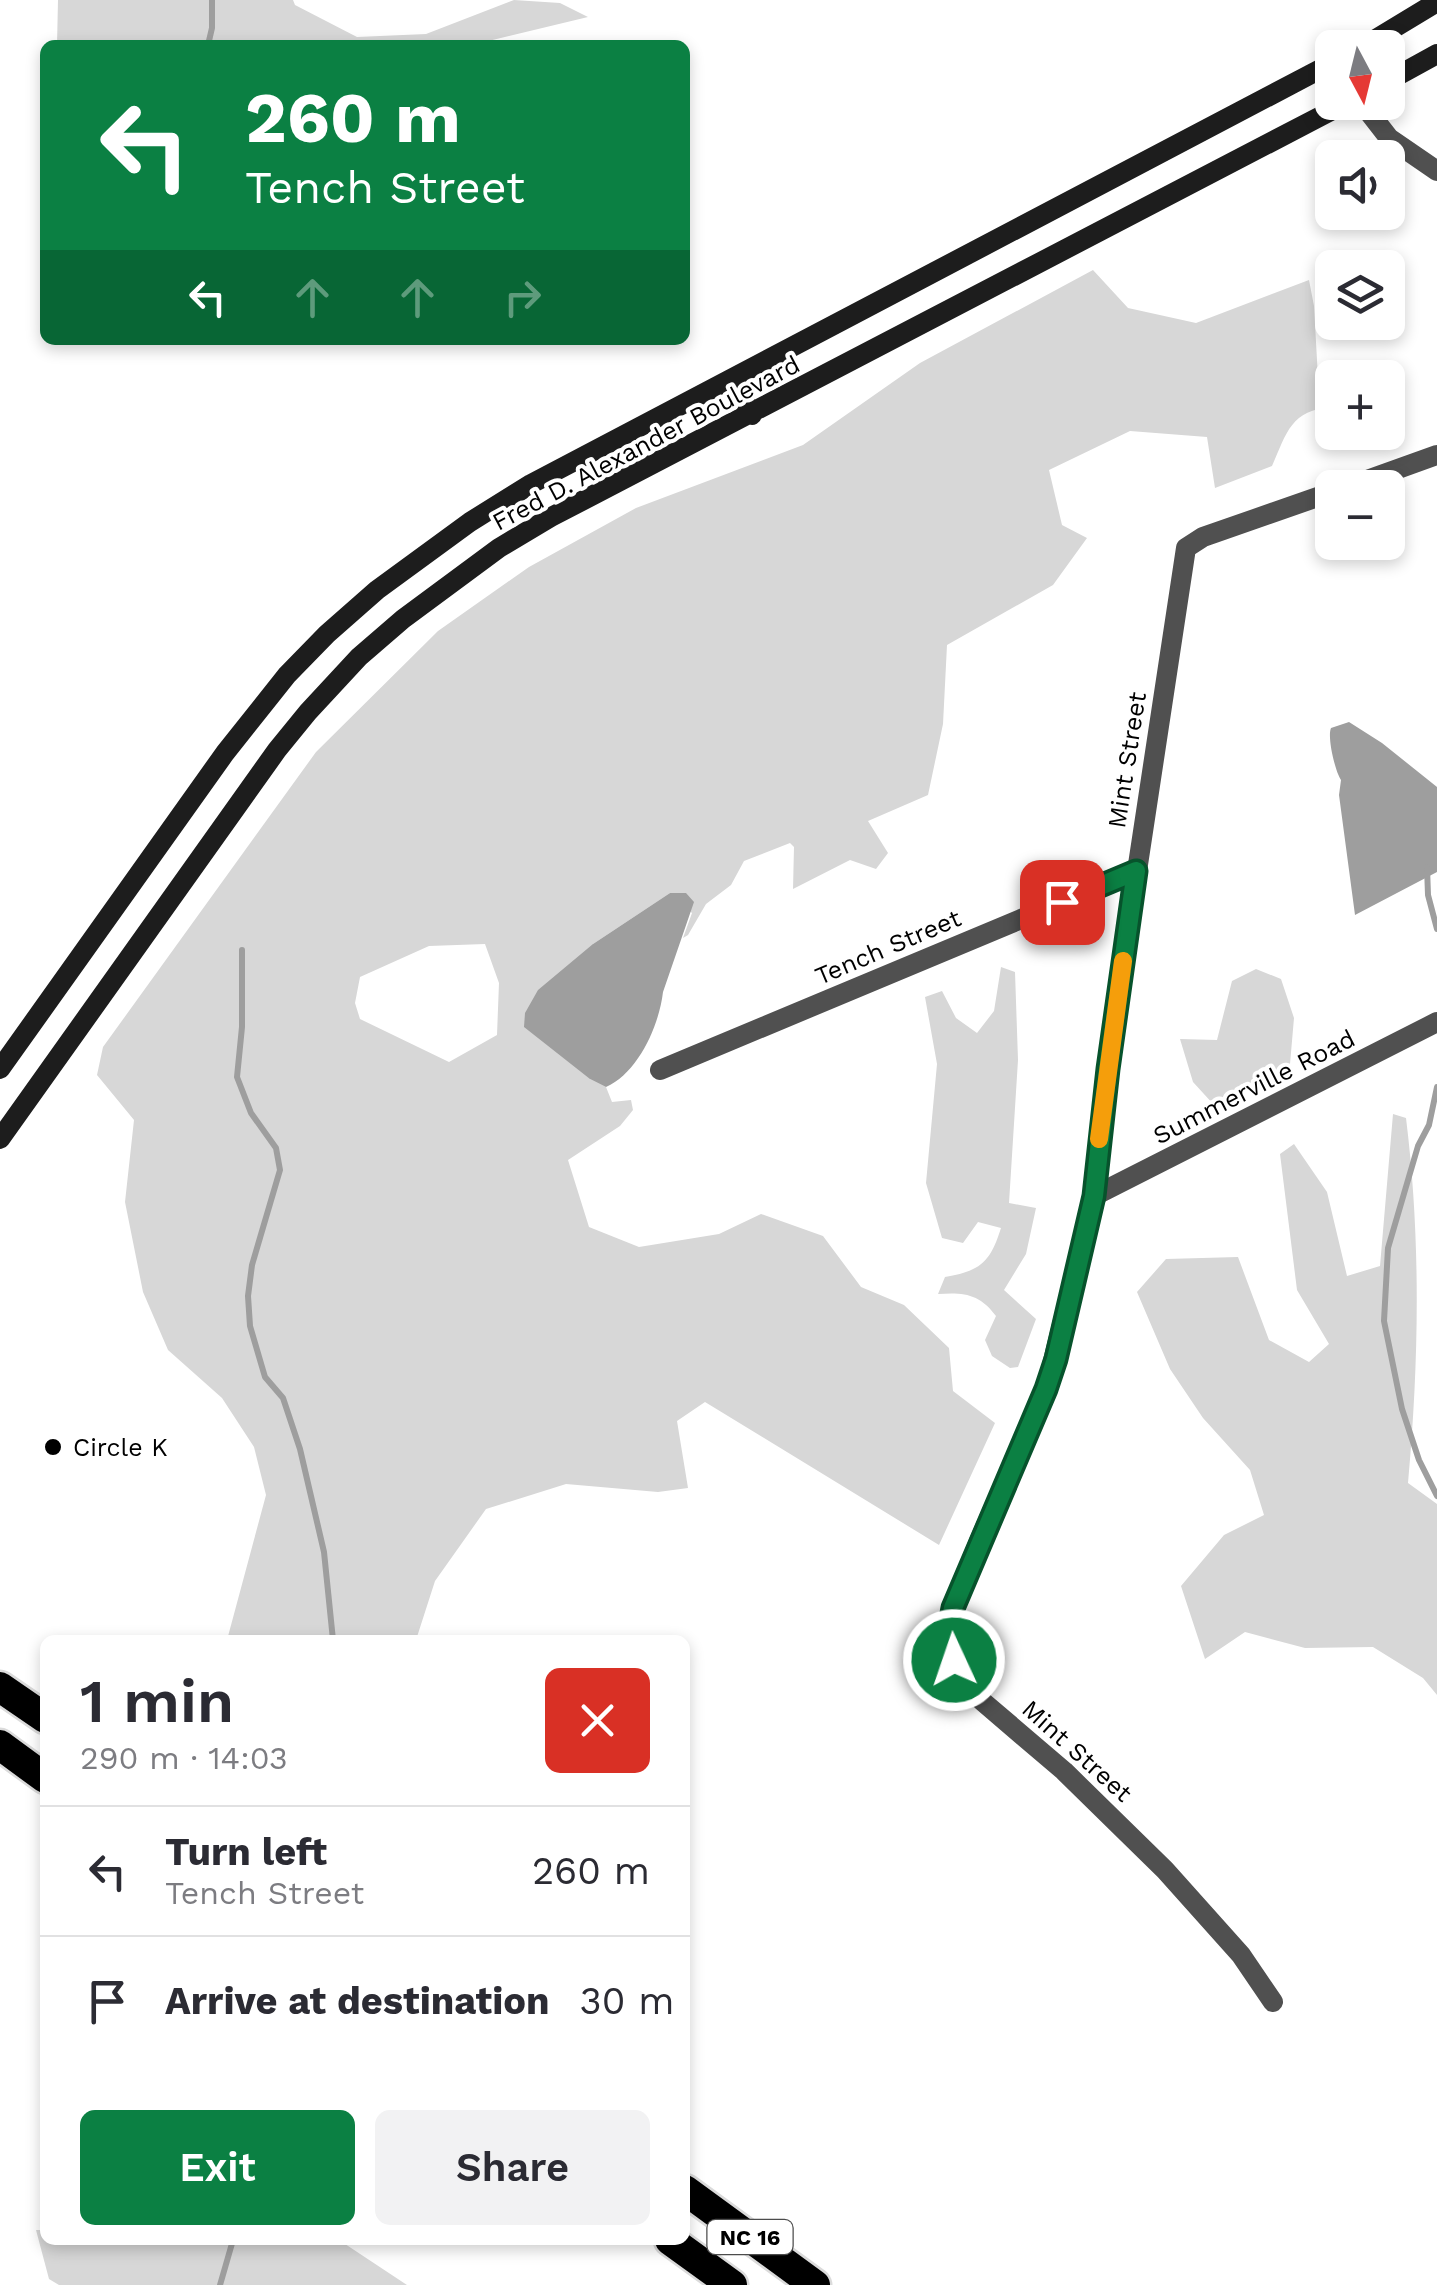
<!DOCTYPE html>
<html lang="en">
<head>
<meta charset="utf-8">
<style>
  body { margin:0; font-family:"Work Sans",sans-serif; background:#f2f2f3; color:#2b2b33; height:100vh; display:flex; flex-direction:column; font-size:38px; white-space:nowrap }
  * { box-sizing:border-box; margin:0 }
  p { font-size:32px; color:#7c7c81 }
  .icon { flex:none; width:55px; height:55px; fill:none; stroke:currentColor; stroke-width:2; stroke-linecap:round; stroke-linejoin:round }
  .map { position:relative; flex:1; overflow:hidden }
  .details { position:absolute; left:40px; top:1635px; width:650px; height:610px; display:flex; flex-direction:column; background:#fff; border-radius:15px; box-shadow:0 5px 15px #0003 }
  .details>* { flex:none }
  .hud { position:absolute; left:40px; top:40px; width:650px; height:305px; border-radius:15px; box-shadow:0 5px 15px #0003; background:#0b8043; color:#fff; overflow:hidden }
  .needle { width:65px; rotate:173deg }
  .controls { position:absolute; left:1315px; top:30px; display:grid; gap:20px }
  .controls a { display:grid; place-items:center; width:90px; height:90px; border-radius:15px; background:#fff; box-shadow:0 5px 15px #0003; font-size:50px }
  .pin { position:absolute; display:grid; place-items:center; width:85px; height:85px; color:#fff; margin:-42px; border-radius:20px; box-shadow:0 5px 15px #0006 }
  .me { position:absolute; width:110px; margin:-55px; rotate:357deg; stroke-linejoin:round; filter:drop-shadow(0 0 8px #0008) }
  .turn { display:flex; align-items:center; gap:35px; height:210px; padding:0 40px; font-size:45px }
  .turn .icon { width:130px; height:130px; stroke-width:2.5 }
  .turn b { display:block; font-size:70px; line-height:85px }
  .lanes { display:flex; align-items:center; height:95px; padding:0 40px; background:#0003; justify-content:center; gap:50px; direction:ltr }
  .lanes .off { opacity:.35 }
  .round { display:grid; place-items:center; flex:none; width:105px; height:105px; border-radius:15px; background:#f2f2f3 }
  .summary { display:flex; align-items:center; justify-content:space-between; height:170px; padding:0 40px }
  h1 { font-size:60px; font-weight:600; line-height:75px }
  .button { display:flex; gap:20px; margin-top:auto; padding:20px 40px }
  .button a { flex:1; height:115px; border-radius:15px; background:#0b8043; color:#fff; font-size:40px; font-weight:600; line-height:115px; text-align:center }
  .button a+a { background:#f2f2f3; color:#2b2b33 }
  ul { padding:0; list-style:none }
  li { display:flex; align-items:center; gap:30px; height:130px; padding:0 40px; border-top:2px solid #e1e1e2 }
  li div { flex:1 }
  li b { display:block; font-size:38px }
  li em { font-style:normal }
  .map>svg:first-child { display:block }
  .green { fill:#d7d7d7; fill-rule:evenodd }
  .water { fill:#9e9e9e }
  .lines { fill:none; stroke-linecap:round; stroke-linejoin:round }
  .stream { stroke:#9e9e9e; stroke-width:6 }
  .highway-casing { stroke:#dbdbdb; stroke-width:35 }
  .street { stroke:#505050; stroke-width:20 }
  .secondary { stroke:#1d1d1d; stroke-width:20 }
  .highway { stroke:#000; stroke-width:30 }
  .route-casing { stroke:#07532c; stroke-width:25 }
  .route { stroke:#0b8043; stroke-width:18 }
  .slow { stroke:#f59e0b; stroke-width:18 }
  .poi-dot { fill:#000; stroke:#fff; stroke-width:4 }
  .labels { text-anchor:middle; dominant-baseline:central; stroke-width:8; stroke-linejoin:round; paint-order:stroke }
  .shield { fill:#fff; stroke:#4c4c4c; stroke-width:2.5 }
  .shield-label { font-size:22px; font-weight:bold; fill:#000 }
  .street-label { font-size:25px; fill:#000; stroke:#fff }
  .poi-label { font-size:25px; fill:#000; stroke:#fff; text-anchor:start }
</style>
</head>
<body>
<div class="map">
<svg width="1437" height="2285" viewBox="0 0 1437 2285">
  <rect width="100%" height="100%" fill="#fff"/>
  <!-- green -->
  <path class="green" d="M58,0H293L295,5L357,37L426,34L514,0L560,3L588,17L472,45H57Z
    M1093,270L1128,308L1196,323L1309,280L1314,306L1318,378L1340,372L1354,377L1332,378V407C1291,410 1287,432 1272,466L1215,488L1207,437L1130,431L1049,470L1062,525L1087,538L1053,585L947,645L943,724L928,795L868,821L888,853L876,869L850,860L793,889L794,847L790,843L744,861L731,885L706,904L688,935L683,938L692,913L670,893L593,944L590,1079L606,1087L612,1102L631,1100L633,1110L620,1126L568,1160L589,1227L639,1247L719,1234L761,1214L823,1236L861,1287L904,1305L949,1348L953,1391L995,1423L939,1545L705,1402L677,1421L688,1488L658,1492L566,1484L486,1509L435,1581L416,1640H227L266,1495L254,1447L222,1398L168,1350L143,1292L125,1202L134,1120L97,1075L103,1047L316,752L438,631L529,567L636,508L803,445L920,363ZM485,944L499,983L497,1035L449,1062L360,1019L355,1003L360,977L429,946Z
    M1001,967L1015,972L1018,1060L1009,1203L1036,1208L1026,1254L1004,1290L1036,1319L1018,1367L1010,1368L992,1356L985,1340L996,1316C980,1294 964,1292 938,1294L945,1277C980,1271 990,1263 1001,1228L978,1222L963,1243L942,1238L926,1183L937,1064L925,997L942,991L956,1018L977,1033L994,1011Z
    M1256,969L1281,979L1294,1018L1290,1064L1214,1105L1193,1082L1180,1039L1217,1040L1232,981Z
    M1393,1114L1406,1118C1421,1239 1419,1361 1408,1483L1437,1504V1695L1423,1678L1373,1647L1305,1648L1245,1632L1205,1659L1181,1586L1224,1535L1264,1515L1250,1470L1203,1418L1170,1369L1137,1292L1166,1259L1238,1257L1269,1340L1309,1362L1329,1344L1297,1290L1280,1154L1294,1144L1327,1192L1347,1276L1380,1266Z
    M36,2230H45V2240H339L407,2285H59L49,2279Z"/>
  <!-- water -->
  <path class="water" d="M1349,722L1382,743L1437,787V872L1355,915L1339,795L1341,780C1335,771 1327,737 1331,728Z
    M670,893H686L694,902L663,992C659,1026 638,1073 606,1087L590,1079L524,1027L525,1013L538,990L593,944Z"/>
  <g class="lines">
    <!-- stream -->
    <path class="stream" d="M208,45L212,28V0
      M1427,867L1428,895L1437,929
      M242,950V1027L237,1077L251,1113L276,1148L280,1170L252,1265L248,1296L250,1326L265,1377L283,1398L300,1449L324,1552L333,1640
      M1437,1087L1429,1125L1418,1146L1388,1248L1384,1321L1402,1409L1419,1460L1437,1496
      M220,2285L233,2240"/>
    <!-- highway casing -->
    <g class="highway-casing">
      <path id="highway" d="M0,1687L45,1718
        M0,1745L45,1778
        M685,2190L815,2285
        M670,2240L732,2285"/>
    </g>
    <!-- street -->
    <path class="street" d="M1361,102L1389,138L1437,171
      M1345,488L1437,455
      M660,1070L1136,871
      M1094,1196L1437,1022
      M1273,2002L1241,1955L1165,1870L1064,1771L982,1701L955,1660L949,1629L953,1608L979,1541L1046,1389L1094,1196L1107,1069L1186,548L1203,537L1332,492"/>
    <!-- secondary -->
    <path class="secondary" d="M1361,48L1437,2
      M1388,81L1437,54
      M733,380L752,415
      M0,1069L225,753L287,675L327,634L377,590L470,522L531,484L1332,63
      M0,1139L277,750L308,712L359,657L403,619L499,548L551,517L1348,102"/>
    <!-- highway -->
    <use href="#highway" class="highway"/>
  </g>
  <g class="lines">
    <!-- route casing -->
    <g class="route-casing">
      <path id="route" d="M954,1660L949,1629L953,1608L1046,1389L1056,1359L1094,1196L1108,1069L1136,871L1062,902"/>
    </g>
    <!-- route -->
    <use href="#route" class="route"/>
    <!-- slow -->
    <path class="slow" d="M1099,1139L1123,961"/>
  </g>
  <!-- markers -->
  <circle class="poi-dot" cx="53" cy="1447" r="10"/>
  <g class="labels">
    <!-- shield labels -->
    <rect class="shield" x="707.5" y="2220" width="85" height="34" rx="8"/>
    <g class="shield-label">
      <text x="750" y="2237">NC 16</text>
    </g>
    <!-- street labels -->
    <g class="street-label">
      <text transform="translate(646 443) rotate(-28)">Fred D. Alexander Boulevard</text>
      <text transform="translate(1127 760) rotate(-81)">Mint Street</text>
      <text transform="translate(888 947) rotate(-23)">Tench Street</text>
      <text transform="translate(1254 1087) rotate(-27)">Summerville Road</text>
      <text transform="translate(1077 1751) rotate(42)">Mint Street</text>
    </g>
    <!-- poi labels -->
    <g class="poi-label">
      <text x="73" y="1447">Circle K</text>
    </g>
  </g>
</svg>
<div class="controls">
<a><svg class="needle" viewBox="-14 -14 28 28"><path d="M0-13l5 13h-10z" fill="#e53935"/><path d="M0 13l5-13h-10z" fill="#7c7c81"/></svg></a>
<a><svg class="icon" aria-label="sound" viewBox="0 0 24 24"><path d="M4 9h4l5-4v14l-5-4H4zM17 9q2 3 0 6"/></svg></a>
<a><svg class="icon" aria-label="layers" viewBox="0 0 24 24"><path d="M12 4l9 5-9 5-9-5zM3 14l9 5 9-5"/></svg></a>
<a>+</a>
<a>−</a>
</div>
<div class="pin" style="left:1062px;top:902px;background:#d93025"><svg class="icon" aria-label="arrive" viewBox="0 0 24 24"><path d="M6 21V4h12l-3 4 3 4H6"/></svg></div>
<svg class="me" style="left:954px;top:1660px" viewBox="-20 -20 40 40"><circle r="17" fill="#0b8043" stroke="#fff" stroke-width="3"/><path d="M0-11L8 9 0 5-8 9z" fill="#fff"/></svg>
<div class="hud">
<div class="turn"><svg class="icon" aria-label="left" viewBox="0 0 24 24"><path d="M17 20v-9H6M10 6l-5 5 5 5"/></svg><div><b>260 m</b>Tench Street</div></div>
<div class="lanes"><svg class="icon" aria-label="left" viewBox="0 0 24 24"><path d="M17 20v-9H6M10 6l-5 5 5 5"/></svg><svg class="icon off" aria-label="ahead" viewBox="0 0 24 24"><path d="M12 20V5M6 11l6-6 6 6"/></svg><svg class="icon off" aria-label="ahead" viewBox="0 0 24 24"><path d="M12 20V5M6 11l6-6 6 6"/></svg><svg class="icon off" aria-label="right" viewBox="0 0 24 24"><path d="M7 20v-9h11M14 6l5 5-5 5"/></svg></div>
</div>
<section class="details">
<div class="summary"><div><h1>1 min</h1><p>290 m · 14:03</p></div><a class="round" style="background:#d93025;color:#fff"><svg class="icon" aria-label="close" viewBox="0 0 24 24"><path d="M6 6l12 12M18 6L6 18"/></svg></a></div>
<ul>
<li><svg class="icon" aria-label="left" viewBox="0 0 24 24"><path d="M17 20v-9H6M10 6l-5 5 5 5"/></svg><div><b>Turn left</b><p>Tench Street</p></div><em>260 m</em></li>
<li><svg class="icon" aria-label="arrive" viewBox="0 0 24 24"><path d="M6 21V4h12l-3 4 3 4H6"/></svg><div><b>Arrive at destination</b></div><em>30 m</em></li>
</ul>
<div class="button"><a>Exit</a><a>Share</a></div>
</section>
</div>
</body>
</html>
